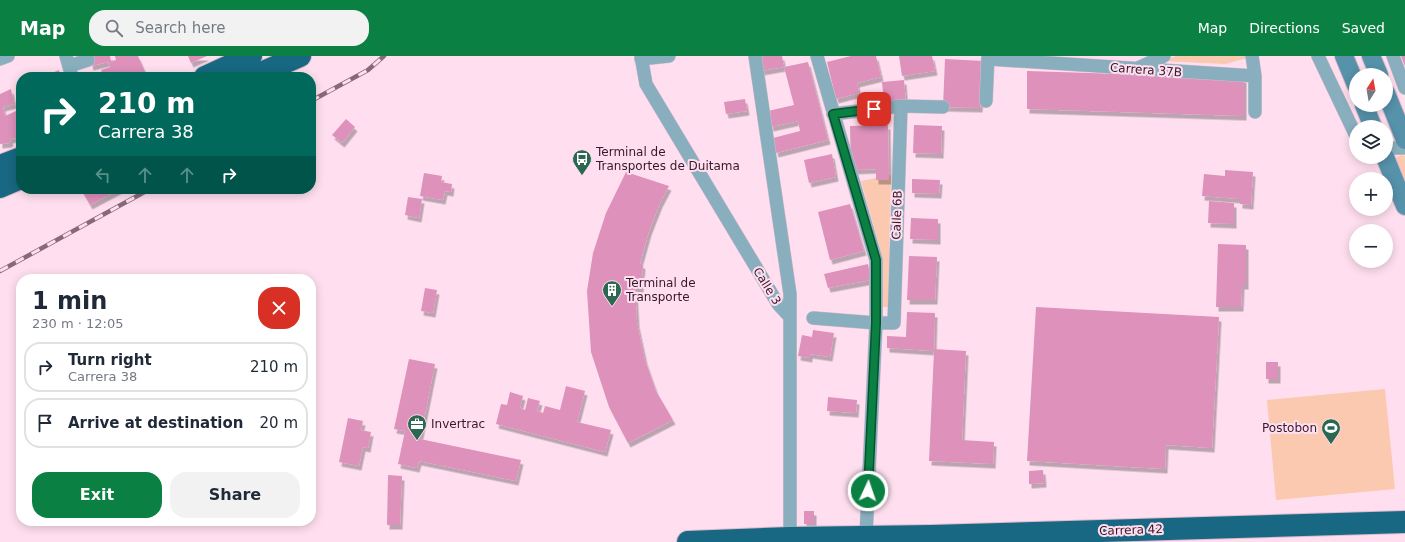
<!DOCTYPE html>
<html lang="en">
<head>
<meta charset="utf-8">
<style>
  body { margin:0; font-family:"DejaVu Sans",sans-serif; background:#f2f2f3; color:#1f2937; height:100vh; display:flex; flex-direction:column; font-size:15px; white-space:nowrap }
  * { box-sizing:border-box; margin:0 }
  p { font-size:13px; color:#747a83 }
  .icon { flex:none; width:22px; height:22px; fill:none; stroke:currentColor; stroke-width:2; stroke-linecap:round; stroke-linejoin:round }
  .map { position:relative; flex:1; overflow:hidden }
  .panel { position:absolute; left:16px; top:218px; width:300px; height:252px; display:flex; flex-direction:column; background:#fff; border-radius:16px; box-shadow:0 2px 10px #0003 }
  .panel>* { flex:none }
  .guide { position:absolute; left:16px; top:16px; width:300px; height:122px; border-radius:16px; box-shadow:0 2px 10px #0003; background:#00695c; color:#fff; overflow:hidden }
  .needle { width:26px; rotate:11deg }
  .controls { position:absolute; left:1349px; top:12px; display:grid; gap:8px }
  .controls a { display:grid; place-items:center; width:44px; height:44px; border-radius:50%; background:#fff; box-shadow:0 2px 10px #0003; font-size:20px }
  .pin { position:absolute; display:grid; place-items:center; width:34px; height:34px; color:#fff; margin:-17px; border-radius:8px; box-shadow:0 2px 6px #0006 }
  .me { position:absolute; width:44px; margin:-22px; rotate:3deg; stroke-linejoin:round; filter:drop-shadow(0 0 3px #0008) }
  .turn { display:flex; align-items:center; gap:14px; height:84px; padding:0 16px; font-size:18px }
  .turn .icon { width:52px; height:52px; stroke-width:2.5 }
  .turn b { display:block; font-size:28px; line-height:34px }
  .lanes { display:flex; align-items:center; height:38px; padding:0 16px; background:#0003; justify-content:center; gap:20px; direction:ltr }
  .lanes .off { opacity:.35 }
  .round { display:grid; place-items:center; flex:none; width:42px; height:42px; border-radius:16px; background:#f2f2f3 }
  .head { display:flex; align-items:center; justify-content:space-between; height:68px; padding:0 16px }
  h1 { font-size:24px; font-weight:600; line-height:30px }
  .action { display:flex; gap:8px; margin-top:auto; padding:8px 16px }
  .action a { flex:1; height:46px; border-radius:16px; background:#0b8043; color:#fff; font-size:16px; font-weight:600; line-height:46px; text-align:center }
  .action a+a { background:#f2f2f3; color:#1f2937 }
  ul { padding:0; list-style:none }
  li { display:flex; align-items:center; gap:12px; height:50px; margin:0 8px 6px; padding:0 8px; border:2px solid #e0e1e3; border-radius:16px }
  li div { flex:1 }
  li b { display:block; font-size:15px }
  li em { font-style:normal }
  header { display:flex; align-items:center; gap:24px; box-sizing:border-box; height:56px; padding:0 20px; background:#0b8043; color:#fff }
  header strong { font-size:19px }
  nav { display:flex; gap:22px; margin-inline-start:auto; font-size:14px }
  .search { width:280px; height:36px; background:#f2f2f3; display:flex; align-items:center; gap:10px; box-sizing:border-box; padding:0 14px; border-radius:16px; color:#747a83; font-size:15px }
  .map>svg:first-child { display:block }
  .green { fill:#fbc8b0 }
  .building { fill:#dd91bb; filter:url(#shadow) }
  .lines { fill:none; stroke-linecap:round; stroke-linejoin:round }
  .street-casing { stroke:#dbbccc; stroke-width:14 }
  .secondary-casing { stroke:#dbbccc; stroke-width:20 }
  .highway-casing { stroke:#dbbccc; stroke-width:24 }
  .street { stroke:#89afbf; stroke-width:13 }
  .secondary { stroke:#5692aa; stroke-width:18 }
  .highway { stroke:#186883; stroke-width:22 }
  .rail-casing { stroke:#876a7a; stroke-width:4.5 }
  .rail { stroke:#ffdfef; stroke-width:3; stroke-dasharray:9; stroke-linecap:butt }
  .route-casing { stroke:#07532c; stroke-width:10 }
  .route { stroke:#0b8043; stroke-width:7 }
  .labels { text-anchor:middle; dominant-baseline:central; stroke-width:4; stroke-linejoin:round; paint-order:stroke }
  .street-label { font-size:12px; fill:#361a2a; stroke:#ffdfef }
  .poi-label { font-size:12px; fill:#361a2a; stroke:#ffdfef; text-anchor:start }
</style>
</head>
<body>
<header>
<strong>Map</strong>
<div class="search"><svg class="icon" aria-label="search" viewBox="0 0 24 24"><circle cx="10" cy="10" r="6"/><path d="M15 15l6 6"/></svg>Search here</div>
<nav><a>Map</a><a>Directions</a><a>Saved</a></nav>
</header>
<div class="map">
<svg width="1405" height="486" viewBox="0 0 1405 486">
  <defs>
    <filter id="shadow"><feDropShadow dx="2.5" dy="4.5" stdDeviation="0" flood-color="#0004"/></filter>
  </defs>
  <rect width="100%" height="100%" fill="#ffdfef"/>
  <!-- green -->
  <path class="green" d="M1176,0H1247L1248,2L1225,8L1163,5Z
    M1401,99L1405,100V130L1395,105L1397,101Z
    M891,119L888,251H881V196L861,125Z
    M1385,333L1395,433L1276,444L1267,344Z"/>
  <!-- building -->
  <path class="building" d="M89,0H110L111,5L116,4L115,0H138L146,18L140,21H103L101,14L110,11L108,6L91,10Z
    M188,0H207L191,7Z
    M758,0H782L784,11L761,15Z
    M851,0H876L881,21L857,27L859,37L836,43L827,6Z
    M899,0H932L935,15L902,20Z
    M1401,0H1405V10Z
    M945,3L984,5L980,52L943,51Z
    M808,6L828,84L776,97L773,82L800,75L798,65L771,71L768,55L794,49L784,11Z
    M59,14L60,21H42Z
    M1027,15L1244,22V60L1027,53Z
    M904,24L906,48L884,47L882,26Z
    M11,33L14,48L3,51L5,60L16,55L21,79V81L10,83L11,85L9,87L0,88V38Z
    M745,43L747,55L726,58L724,46Z
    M346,63L355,71L342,87L332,79Z
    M888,69L889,124H876V113L851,114L850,70Z
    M914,69L942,70L941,98L913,97Z
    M832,98L836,121L809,127L804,104Z
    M1225,114L1253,116L1251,149L1240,148V143L1202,140L1204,118L1225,120Z
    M626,116L669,130L660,147L649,175L640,207L643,209L641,232H635L637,267L645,304L656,335L673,364L628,387L609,351L591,296L587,235L593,197L606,157Z
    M424,117L442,120L441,126L452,128L451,136L445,135L443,144L420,140Z
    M912,123L940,124L939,138L912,137Z
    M81,133H120L90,149Z
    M408,141L422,143L419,162L405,159Z
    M1209,145L1234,147V168L1208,167Z
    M850,148L864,195L830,204L818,156Z
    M911,162L938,163V184L910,183Z
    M1218,188L1246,189V229H1242L1241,251H1216Z
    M909,200L937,201L935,244H907Z
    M868,208L871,224L828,232L824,218Z
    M425,232L437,234L433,257L421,255Z
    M1036,251L1219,261L1212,392L1166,389L1165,413L1027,405Z
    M907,256L935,257L934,293L966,295L962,384L994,386L993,408L929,405L934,295L887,292V280L906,281Z
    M813,274L834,277L830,301L810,298V302L798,300L802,279L812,281Z
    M409,303L435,308L420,383L521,404L516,425L419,405L417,412L398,408L405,375L394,373Z
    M1266,306H1278V323H1266Z
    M566,330L585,335L577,366L611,374L605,396L496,368L501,348L507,349L510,336L523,340L520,352L525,354L528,342L540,345L537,355L543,357L545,350L560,354Z
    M828,341L857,344L856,357L827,355Z
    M348,362L363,365L361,374L371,376L368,392L363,391L359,410L339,406Z
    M1043,414L1044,427L1029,428V415Z
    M388,419L402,420L400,469H387Z
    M804,455H814V468H804Z"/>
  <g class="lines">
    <!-- street casing -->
    <g class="street-casing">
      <path id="street" d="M66,0L72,21
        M641,0L646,28L778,248L790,261
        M755,0L790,238V486
        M817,0L876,204V267L866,480
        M1252,0L1255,20V56
        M1318,0L1356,80
        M1393,0L1405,32
        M0,3L8,0
        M641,3L669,0
        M988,3L1255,20
        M69,10L88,4L87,0
        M1138,12L1164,0
        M986,45L988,0
        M833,58L901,50L943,51
        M1386,92H1405
        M813,262L876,267H894L901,50"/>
    </g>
    <!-- secondary casing -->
    <g class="secondary-casing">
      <path id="secondary" d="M1344,0L1356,29
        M1371,0L1379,19
        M1386,37L1405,84
        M1364,49L1373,71
        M1385,101L1405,150"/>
    </g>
    <!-- highway casing -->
    <g class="highway-casing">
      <path id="highway" d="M205,21L251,0
        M252,21L300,0
        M0,110L21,102
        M0,131L21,122
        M688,486L790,482L931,480L1405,466"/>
    </g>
    <!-- street -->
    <use href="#street" class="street"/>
    <!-- secondary -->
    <use href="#secondary" class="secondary"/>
    <!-- highway -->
    <use href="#highway" class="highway"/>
    <!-- rail casing -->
    <g class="rail-casing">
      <path id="rail" d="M311,45L368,14L384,0
        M0,215L150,133"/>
    </g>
    <!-- rail -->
    <use href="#rail" class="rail"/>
  </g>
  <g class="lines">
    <!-- route casing -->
    <g class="route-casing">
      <path id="route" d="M868,435L876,267V204L833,58L874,53"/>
    </g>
    <!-- route -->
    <use href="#route" class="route"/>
  </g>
  <!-- icons -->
  <defs>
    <g id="bus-pin" transform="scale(1)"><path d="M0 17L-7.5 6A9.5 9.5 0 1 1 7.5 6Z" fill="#2c6751" stroke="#ffdfef"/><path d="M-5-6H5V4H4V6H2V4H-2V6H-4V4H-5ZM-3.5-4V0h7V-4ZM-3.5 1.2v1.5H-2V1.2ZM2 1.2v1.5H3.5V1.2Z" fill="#fff"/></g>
    <g id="building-pin" transform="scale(1)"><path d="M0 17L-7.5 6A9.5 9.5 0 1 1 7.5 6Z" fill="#2c6751" stroke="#ffdfef"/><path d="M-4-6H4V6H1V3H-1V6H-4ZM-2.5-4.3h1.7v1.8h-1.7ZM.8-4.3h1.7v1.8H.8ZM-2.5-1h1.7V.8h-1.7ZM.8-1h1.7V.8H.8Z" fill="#fff"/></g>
    <g id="office-pin" transform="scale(1)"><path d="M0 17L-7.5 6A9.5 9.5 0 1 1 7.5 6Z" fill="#2c6751" stroke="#ffdfef"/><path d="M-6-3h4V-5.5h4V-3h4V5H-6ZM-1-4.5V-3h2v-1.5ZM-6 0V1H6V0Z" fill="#fff"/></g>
    <g id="stadium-pin" transform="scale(1)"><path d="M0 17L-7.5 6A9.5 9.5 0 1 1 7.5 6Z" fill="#2c6751" stroke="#ffdfef"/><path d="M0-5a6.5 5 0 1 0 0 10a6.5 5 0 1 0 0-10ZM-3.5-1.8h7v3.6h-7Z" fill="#fff"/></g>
  </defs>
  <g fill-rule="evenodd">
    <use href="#bus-pin" x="582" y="103"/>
    <use href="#building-pin" x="612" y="234"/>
    <use href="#office-pin" x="417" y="368"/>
    <use href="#stadium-pin" x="1331" y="372"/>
  </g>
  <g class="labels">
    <!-- street labels -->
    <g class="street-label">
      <text transform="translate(1146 14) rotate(4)">Carrera 37B</text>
      <text transform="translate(897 159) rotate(-88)">Calle 6B</text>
      <text transform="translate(767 230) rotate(58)">Calle 3</text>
      <text transform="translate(1131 474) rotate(-2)">Carrera 42</text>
    </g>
    <!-- poi labels -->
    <g class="poi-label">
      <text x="596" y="96">Terminal de<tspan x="596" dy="14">Transportes de Duitama</tspan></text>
      <text x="626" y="227">Terminal de<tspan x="626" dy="14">Transporte</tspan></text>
      <text x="431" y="368">Invertrac</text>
      <text x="1317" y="372" text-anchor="end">Postobon</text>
    </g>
  </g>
</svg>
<div class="controls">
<a><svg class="needle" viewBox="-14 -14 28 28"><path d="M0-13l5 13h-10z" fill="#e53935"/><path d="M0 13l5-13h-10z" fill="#747a83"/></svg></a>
<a><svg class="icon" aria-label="layers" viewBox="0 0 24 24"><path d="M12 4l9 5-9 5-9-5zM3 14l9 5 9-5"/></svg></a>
<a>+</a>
<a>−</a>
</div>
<div class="pin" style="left:874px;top:53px;background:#d93025"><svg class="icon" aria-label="arrive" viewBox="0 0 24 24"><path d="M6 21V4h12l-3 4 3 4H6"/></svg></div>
<svg class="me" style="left:868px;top:435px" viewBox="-20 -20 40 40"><circle r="17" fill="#0b8043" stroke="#fff" stroke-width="3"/><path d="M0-11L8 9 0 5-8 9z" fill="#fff"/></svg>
<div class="guide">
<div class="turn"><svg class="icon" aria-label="right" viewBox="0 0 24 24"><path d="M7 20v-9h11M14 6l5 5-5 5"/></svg><div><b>210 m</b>Carrera 38</div></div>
<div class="lanes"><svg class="icon off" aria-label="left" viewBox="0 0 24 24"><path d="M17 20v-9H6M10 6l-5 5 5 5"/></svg><svg class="icon off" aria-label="ahead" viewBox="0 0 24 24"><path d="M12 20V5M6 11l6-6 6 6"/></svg><svg class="icon off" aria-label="ahead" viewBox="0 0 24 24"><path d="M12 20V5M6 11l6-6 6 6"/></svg><svg class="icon" aria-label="right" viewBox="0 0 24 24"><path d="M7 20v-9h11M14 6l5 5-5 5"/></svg></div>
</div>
<section class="panel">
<div class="head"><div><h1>1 min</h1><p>230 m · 12:05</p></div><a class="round" style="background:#d93025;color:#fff"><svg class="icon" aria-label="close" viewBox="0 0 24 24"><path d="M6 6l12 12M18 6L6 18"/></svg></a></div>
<ul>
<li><svg class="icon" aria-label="right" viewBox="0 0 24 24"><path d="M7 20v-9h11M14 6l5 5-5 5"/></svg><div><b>Turn right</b><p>Carrera 38</p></div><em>210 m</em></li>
<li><svg class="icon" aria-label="arrive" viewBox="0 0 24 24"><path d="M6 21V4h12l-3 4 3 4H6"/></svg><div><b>Arrive at destination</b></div><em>20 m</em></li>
</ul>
<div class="action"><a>Exit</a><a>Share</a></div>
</section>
</div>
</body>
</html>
